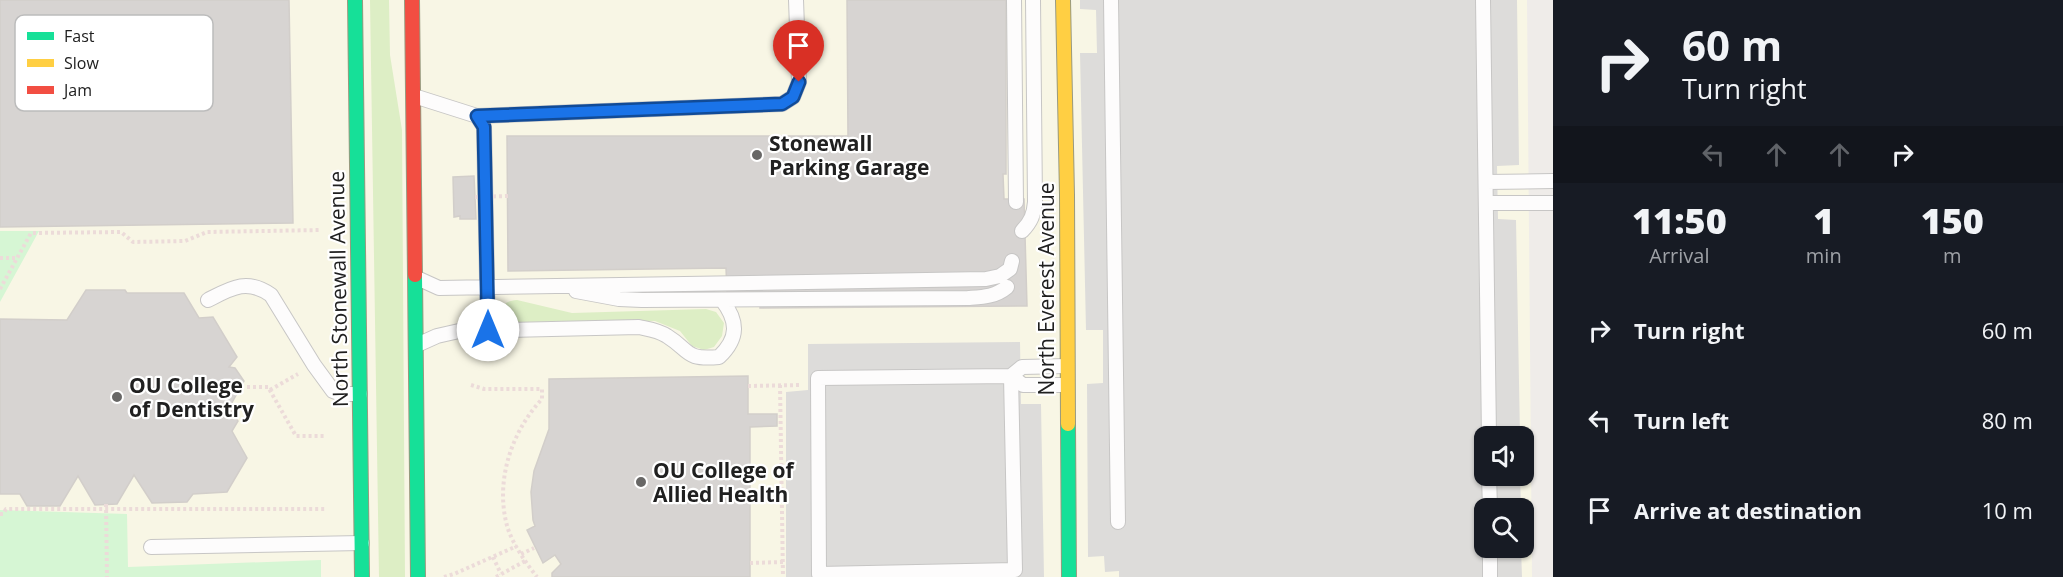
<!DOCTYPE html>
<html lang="en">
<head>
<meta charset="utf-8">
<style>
  body { margin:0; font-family:"Open Sans",sans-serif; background:#242831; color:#f1f3f6; height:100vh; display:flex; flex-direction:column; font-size:22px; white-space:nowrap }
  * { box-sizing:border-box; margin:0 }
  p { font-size:20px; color:#9ea1a6 }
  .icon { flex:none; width:33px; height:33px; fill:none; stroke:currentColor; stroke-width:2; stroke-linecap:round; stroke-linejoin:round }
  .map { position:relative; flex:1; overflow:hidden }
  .side { display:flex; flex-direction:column; background:#171b24; width:510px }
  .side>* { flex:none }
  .top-card { background:#171b24; color:#f1f3f6; overflow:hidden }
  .fabs { position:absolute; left:1474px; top:426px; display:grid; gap:12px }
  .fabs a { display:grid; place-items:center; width:60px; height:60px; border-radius:12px; background:#171b24; box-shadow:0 2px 4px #0004; font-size:30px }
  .pin { position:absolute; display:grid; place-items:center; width:51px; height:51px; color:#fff; margin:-62px -26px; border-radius:50% 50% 50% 0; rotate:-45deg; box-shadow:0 0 6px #0007 }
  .pin .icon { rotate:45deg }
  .me { position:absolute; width:66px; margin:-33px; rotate:0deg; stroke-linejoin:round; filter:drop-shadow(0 0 4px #0008) }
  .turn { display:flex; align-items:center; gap:21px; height:126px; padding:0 30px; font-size:27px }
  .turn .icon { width:78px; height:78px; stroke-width:2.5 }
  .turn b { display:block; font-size:42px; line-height:51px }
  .lanes { display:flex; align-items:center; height:57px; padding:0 30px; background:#0003; justify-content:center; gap:30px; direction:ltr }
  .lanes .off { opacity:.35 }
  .eta { display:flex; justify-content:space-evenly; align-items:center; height:102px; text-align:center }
  .eta b { font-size:36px; font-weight:800; line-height:42px }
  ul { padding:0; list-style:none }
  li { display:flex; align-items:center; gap:18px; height:90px; padding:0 30px }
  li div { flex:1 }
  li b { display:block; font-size:22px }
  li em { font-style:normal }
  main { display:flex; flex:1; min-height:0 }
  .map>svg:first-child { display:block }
  .education { fill:#f8f6e5; fill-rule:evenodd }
  .religious { fill:#dddcda }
  .grass { fill:#ddeec5 }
  .park { fill:#d6f6d4 }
  .building { fill:#d7d4d2; stroke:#d2ceca; stroke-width:1.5 }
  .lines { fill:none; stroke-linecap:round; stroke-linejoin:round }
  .lane-casing { stroke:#c7c6c5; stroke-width:16 }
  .fast-casing { stroke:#999a7f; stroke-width:16 }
  .slow-casing { stroke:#999a7f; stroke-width:16 }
  .jam-casing { stroke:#999a7f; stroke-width:16 }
  .path { stroke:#ecdbd9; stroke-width:4; stroke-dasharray:3 3; stroke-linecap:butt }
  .lane { stroke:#fdfcfc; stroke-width:14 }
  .fast { stroke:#16e098; stroke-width:14 }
  .slow { stroke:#ffcf43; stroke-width:14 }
  .jam { stroke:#f24e42; stroke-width:14 }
  .path-bridge { stroke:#ecdbd9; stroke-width:4; stroke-dasharray:3 3; stroke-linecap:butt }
  .route-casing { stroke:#114b97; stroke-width:15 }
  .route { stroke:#1a73e8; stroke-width:10 }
  .poi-dot { fill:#686766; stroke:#fff; stroke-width:2 }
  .labels { text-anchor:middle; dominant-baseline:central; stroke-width:4.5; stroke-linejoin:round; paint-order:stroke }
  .poi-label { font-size:21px; font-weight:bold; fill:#202020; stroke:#fff; text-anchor:start }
  .street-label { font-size:21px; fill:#202020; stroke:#fff }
  .key { fill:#fff; stroke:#bcbcbc; stroke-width:1.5 }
  .key-label { font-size:16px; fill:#202020 }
</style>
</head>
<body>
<main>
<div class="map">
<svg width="1553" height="577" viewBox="0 0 1553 577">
  <rect width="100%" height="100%" fill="#efece9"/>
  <!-- education -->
  <path class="education" d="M0,0H1527L1532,577H0ZM1485,436H1524V476H1485ZM1485,508H1524V548H1485Z"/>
  <!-- religious -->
  <path class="religious" d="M1080,0H1517L1519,165L1497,166L1498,219L1516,220L1520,436H1485V476H1520L1521,508H1485V548H1521L1522,577H1119V571L1105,572L1104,556L1088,557L1087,384L1103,383V330H1086L1080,53H1097L1096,10L1080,9Z
    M1020,342L1021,404H1041L1044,577H786V392L808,390V344Z"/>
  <!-- grass -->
  <path class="grass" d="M370,0H389L390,55L402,130L405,577H379Z
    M517,300L572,313L706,309L716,312L724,323L722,336L714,347L704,350L692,346L680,331L655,321L510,322L500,315C502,304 506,301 517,300Z"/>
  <!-- park -->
  <path class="park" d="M0,231H39L0,302Z
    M0,510L127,514L128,567L321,560V577H0Z"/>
  <!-- building -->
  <path class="building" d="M0,0H289L293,223L0,227Z
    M847,0H1006V174H1003L1004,199H1024L1027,306L760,308V292H727L726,268L508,271L507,136H848Z
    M474,176L476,219H460V216L454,217L453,177Z
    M86,290H125L127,293H184L199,318L213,317L237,357L229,367L235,368L244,381L229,408L238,421L232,431L247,458L227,492L193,494L187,502L152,503L134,475L117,504L95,505L78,476L60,506H27L20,494H0V319L67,320Z
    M748,376V414H777V426L750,427V577H552V573L561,564L555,555L543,563L527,530L535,526L533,520L531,492L534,471L549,429V379Z"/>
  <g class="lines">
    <!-- lane casing -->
    <g class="lane-casing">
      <path id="lane" d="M1014,0L1016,202
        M1111,0L1118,522
        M1483,0L1489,436
        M414,96L477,116L484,127L488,330
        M477,116L782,104L793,97L799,82L796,0
        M1486,182L1553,181
        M1486,203H1553
        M1022,231C1031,222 1034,214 1035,202L1033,0
        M417,278L439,288L986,279L1000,276L1010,269L1012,261
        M576,291L619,299L642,300L968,298C982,297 995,297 1007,287
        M208,300C231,288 247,278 271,295L314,365L333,391L341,394H360
        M417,345L437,336L459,331L639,327C648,329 658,330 667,336C691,351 684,360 719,357C739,338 738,321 722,300
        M1011,376L1015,570L819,574L818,378L1011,376L1023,385H1067
        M1011,376L1022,367L1067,366
        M1489,476L1490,508
        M151,547L362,543
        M1490,548V577"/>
    </g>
    <!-- fast casing -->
    <g class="fast-casing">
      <path id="fast" d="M355,0L362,577
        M415,275L418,577
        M1068,424L1069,577"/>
    </g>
    <!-- slow casing -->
    <g class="slow-casing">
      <path id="slow" d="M1063,0L1067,195L1068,424"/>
    </g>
    <!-- jam casing -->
    <g class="jam-casing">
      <path id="jam" d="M412,0L415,275"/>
    </g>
    <!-- path -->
    <path class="path" d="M0,258H17
      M0,289L31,233L121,232L133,242L185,241L207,232L321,230
      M471,385L484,389H542V399C511,432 494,483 508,529C514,546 526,563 537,577
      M780,385L783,577
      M748,386L800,385
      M241,387H268L296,436H324
      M270,390L298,374
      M106,504L107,577
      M0,514H3L6,509H325
      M521,554L534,548
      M493,557L501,574
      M750,563L783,562
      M444,577L454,574L517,546
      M496,577L525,561"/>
    <!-- lane -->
    <use href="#lane" class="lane"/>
    <!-- fast -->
    <use href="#fast" class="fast"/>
    <!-- slow -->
    <use href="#slow" class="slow"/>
    <!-- jam -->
    <use href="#jam" class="jam"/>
    <!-- path-bridge -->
    <path class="path-bridge" d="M475,197L508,196"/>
  </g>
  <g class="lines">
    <!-- route casing -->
    <g class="route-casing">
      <path id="route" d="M488,330L484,127L477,116L782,104L793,97L799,82"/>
    </g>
    <!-- route -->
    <use href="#route" class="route"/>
  </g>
  <!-- markers -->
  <g class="poi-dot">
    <circle cx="757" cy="155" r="6"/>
    <circle cx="117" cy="397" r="6"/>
    <circle cx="641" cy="482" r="6"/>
  </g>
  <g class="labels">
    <!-- poi labels -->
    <g class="poi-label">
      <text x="769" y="143">Stonewall<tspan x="769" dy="24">Parking Garage</tspan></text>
      <text x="129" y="385">OU College<tspan x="129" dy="24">of Dentistry</tspan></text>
      <text x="653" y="470">OU College of<tspan x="653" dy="24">Allied Health</tspan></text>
    </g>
    <!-- street labels -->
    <g class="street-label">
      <text transform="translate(338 289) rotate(-91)">North Stonewall Avenue</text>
      <text transform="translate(1046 289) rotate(-90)">North Everest Avenue</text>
    </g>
  </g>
  <!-- legend -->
  <rect x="15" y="15" width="198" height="96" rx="9" class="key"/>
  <rect x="27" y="32" width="27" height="8" fill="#16e098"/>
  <rect x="27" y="59" width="27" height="8" fill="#ffcf43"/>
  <rect x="27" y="86" width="27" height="8" fill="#f24e42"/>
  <g class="key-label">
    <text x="64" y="42">Fast</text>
    <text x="64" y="69">Slow</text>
    <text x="64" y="96">Jam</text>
  </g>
</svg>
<div class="fabs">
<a><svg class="icon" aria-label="sound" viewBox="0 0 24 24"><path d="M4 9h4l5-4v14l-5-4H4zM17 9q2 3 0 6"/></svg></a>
<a><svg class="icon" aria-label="search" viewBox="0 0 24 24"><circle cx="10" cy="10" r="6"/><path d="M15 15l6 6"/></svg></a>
</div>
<div class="pin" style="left:799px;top:82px;background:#d93025"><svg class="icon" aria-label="arrive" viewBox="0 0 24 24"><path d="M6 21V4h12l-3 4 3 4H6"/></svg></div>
<svg class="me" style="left:488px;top:330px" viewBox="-20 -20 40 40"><circle r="19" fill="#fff"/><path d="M0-13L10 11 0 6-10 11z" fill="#1a73e8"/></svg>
</div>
<section class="side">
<div class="top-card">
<div class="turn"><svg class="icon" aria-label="right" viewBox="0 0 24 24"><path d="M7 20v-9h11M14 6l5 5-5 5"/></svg><div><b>60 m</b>Turn right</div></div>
<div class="lanes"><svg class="icon off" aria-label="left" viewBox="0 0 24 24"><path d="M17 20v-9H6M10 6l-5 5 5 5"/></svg><svg class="icon off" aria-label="ahead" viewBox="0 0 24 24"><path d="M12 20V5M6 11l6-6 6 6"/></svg><svg class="icon off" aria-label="ahead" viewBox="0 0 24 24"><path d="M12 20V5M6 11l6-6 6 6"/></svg><svg class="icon" aria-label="right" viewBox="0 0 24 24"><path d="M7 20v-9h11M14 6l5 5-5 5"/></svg></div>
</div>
<div class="eta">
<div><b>11:50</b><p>Arrival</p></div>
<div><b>1</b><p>min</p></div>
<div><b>150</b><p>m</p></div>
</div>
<ul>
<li><svg class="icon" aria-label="right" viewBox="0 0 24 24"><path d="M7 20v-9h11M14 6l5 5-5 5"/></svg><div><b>Turn right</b></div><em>60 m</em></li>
<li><svg class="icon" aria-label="left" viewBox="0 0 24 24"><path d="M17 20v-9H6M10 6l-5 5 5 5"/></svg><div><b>Turn left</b></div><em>80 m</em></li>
<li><svg class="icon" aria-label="arrive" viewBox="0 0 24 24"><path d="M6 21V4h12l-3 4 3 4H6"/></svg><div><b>Arrive at destination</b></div><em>10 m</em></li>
</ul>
</section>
</main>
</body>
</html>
